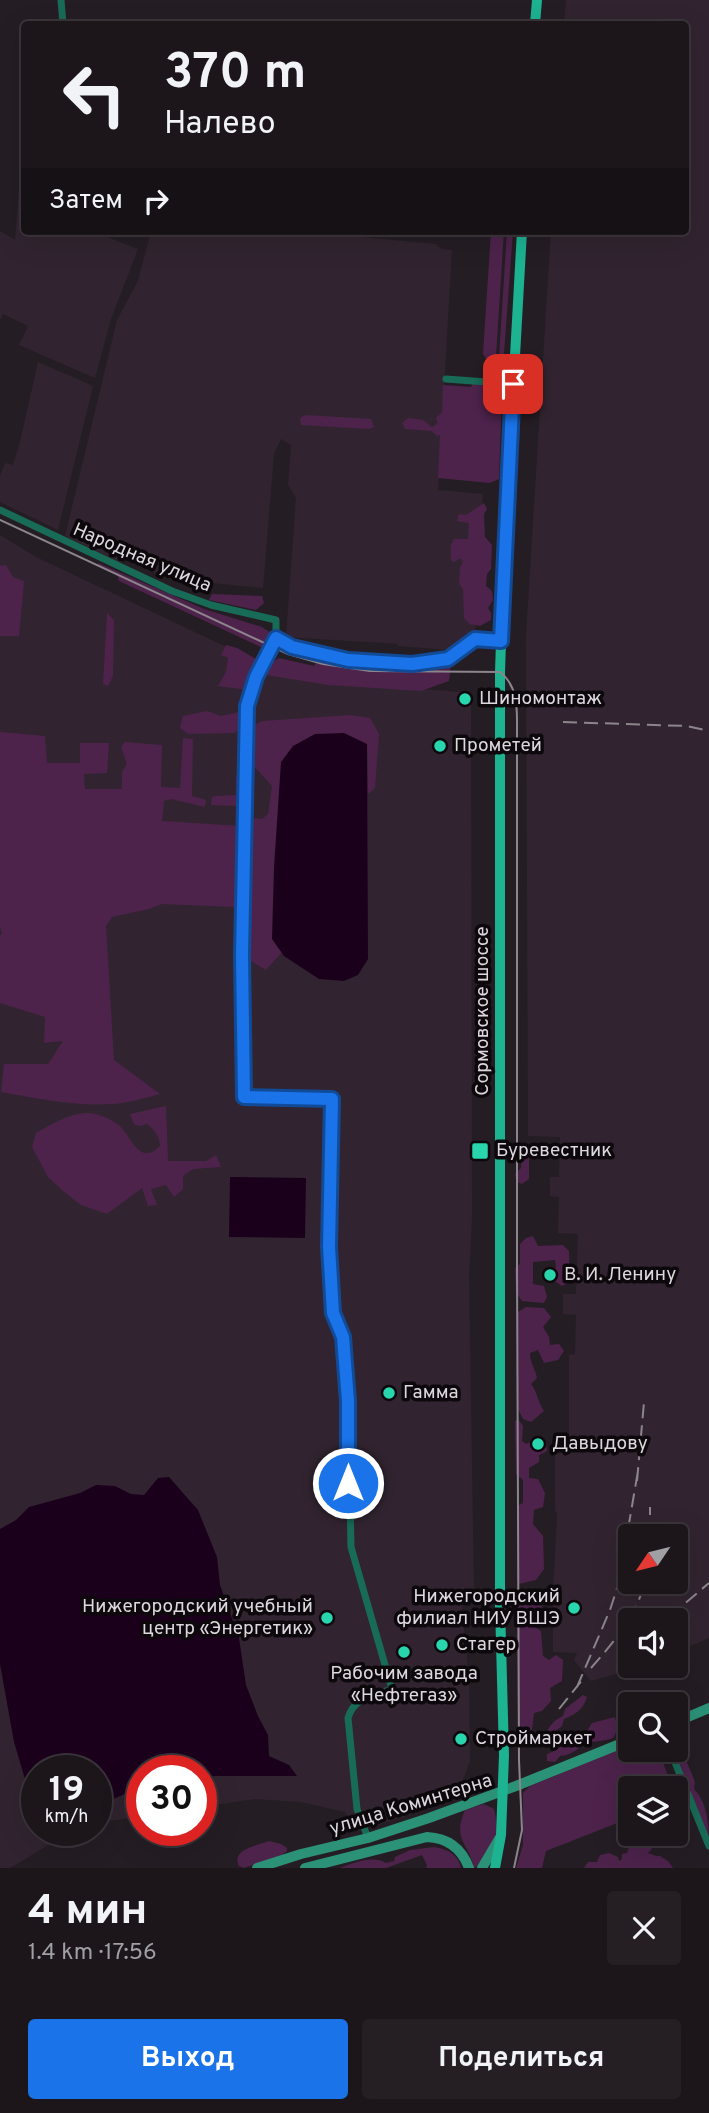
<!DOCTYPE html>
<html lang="ru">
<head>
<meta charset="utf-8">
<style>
  body { margin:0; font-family:Overpass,sans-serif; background:#251f24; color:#f1f3f6; height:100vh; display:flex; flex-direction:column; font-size:26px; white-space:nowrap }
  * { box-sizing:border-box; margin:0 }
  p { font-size:23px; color:#a09fa3 }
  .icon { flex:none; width:38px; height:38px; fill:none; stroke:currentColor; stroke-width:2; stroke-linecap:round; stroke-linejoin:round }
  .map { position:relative; height:1868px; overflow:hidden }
  .panel { display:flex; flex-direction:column; background:#1c161b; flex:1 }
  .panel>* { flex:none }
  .banner { position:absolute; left:21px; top:21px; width:668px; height:214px; border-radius:7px; box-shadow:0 7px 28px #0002,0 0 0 2px #3a353a; background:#1c161b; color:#f1f3f6; overflow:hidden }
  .needle { width:46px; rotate:235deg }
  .buttons { position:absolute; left:618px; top:1524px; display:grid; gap:14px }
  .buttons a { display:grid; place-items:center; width:70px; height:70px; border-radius:7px; background:#1c161b; box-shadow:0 7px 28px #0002,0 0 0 2px #3a353a; font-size:35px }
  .speed { position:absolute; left:21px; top:1755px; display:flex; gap:14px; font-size:35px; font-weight:700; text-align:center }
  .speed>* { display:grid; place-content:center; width:91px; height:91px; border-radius:50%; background:#1c161b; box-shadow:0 7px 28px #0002,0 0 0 2px #3a353a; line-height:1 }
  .speed small { font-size:18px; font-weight:400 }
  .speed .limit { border:10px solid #d22; background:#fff; color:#111 }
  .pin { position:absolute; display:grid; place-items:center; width:60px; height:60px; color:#fff; margin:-30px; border-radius:14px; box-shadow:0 4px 10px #0006 }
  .me { position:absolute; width:77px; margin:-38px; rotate:0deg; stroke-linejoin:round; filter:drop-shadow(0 0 5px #0008) }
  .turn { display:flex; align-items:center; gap:24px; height:147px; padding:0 28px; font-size:32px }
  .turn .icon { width:91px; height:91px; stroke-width:2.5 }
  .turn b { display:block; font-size:49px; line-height:60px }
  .then { display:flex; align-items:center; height:66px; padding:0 28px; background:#0003; gap:14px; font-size:26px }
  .round { display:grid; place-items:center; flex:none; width:74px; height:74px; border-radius:7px; background:#251f24 }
  .overview { display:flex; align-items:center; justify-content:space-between; height:119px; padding:0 28px }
  h1 { font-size:42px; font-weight:700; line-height:52px }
  .action { display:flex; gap:14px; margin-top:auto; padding:14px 28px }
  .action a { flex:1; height:80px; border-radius:7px; background:#1a73e8; color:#fff; font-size:28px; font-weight:700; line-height:80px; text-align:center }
  .action a+a { background:#251f24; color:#f1f3f6 }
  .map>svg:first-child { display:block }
  .built { fill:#312430; fill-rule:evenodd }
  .green { fill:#4d234c }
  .water { fill:#1b001c }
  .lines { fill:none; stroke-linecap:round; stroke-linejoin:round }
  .street { stroke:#186b57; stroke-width:7 }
  .secondary { stroke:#2b9277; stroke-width:10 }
  .primary { stroke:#1db290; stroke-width:10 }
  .tram { stroke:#8c858b; stroke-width:2 }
  .rail { stroke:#8c858b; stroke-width:2; stroke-dasharray:14 7; stroke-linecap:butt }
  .route-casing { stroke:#114b97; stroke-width:18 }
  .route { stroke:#1a73e8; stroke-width:12 }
  .poi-dot { fill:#29d5ad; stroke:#0c080b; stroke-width:2.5 }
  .labels { text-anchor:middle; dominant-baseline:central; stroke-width:7; stroke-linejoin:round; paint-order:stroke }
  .street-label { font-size:19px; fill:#ddd8dd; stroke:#0c080b }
  .poi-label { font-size:19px; fill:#ddd8dd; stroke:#0c080b; text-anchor:start }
</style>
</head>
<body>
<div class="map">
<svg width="709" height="1868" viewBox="0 0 709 1868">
  <rect width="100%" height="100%" fill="#251d24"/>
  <!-- built -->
  <path class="built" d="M566,0H709V1638L676,1652V1620H630V1666H642L591,1681L574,1660L577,1653L553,1652V1593L557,1518V1512L555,1511V1451H569V1355L575,1354L576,1315L563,1314V1294H576L578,1234L558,1233L559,1197L550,1196V1177H559L560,1137L528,1136L526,635L551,231H686V24H564ZM630,1536H676V1582H630Z
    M22,151H24V231H101L102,235L138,249L111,319L95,378L19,345L28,326L3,314L0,320V231L15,240Z
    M151,231H298L435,244L442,249L452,250L438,490L483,494L475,634L449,650L398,646V644L286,637L296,498L288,485L291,445L281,439L274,454L263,588L170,579L124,559L121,563L65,536L117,320L138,281Z
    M38,362L93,386L58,530L0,502V476L5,463L13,465L20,442Z
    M0,535L36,557L292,678L471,693L472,1218L469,1277L474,1591L460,1592L469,1679L470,1761L455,1800L359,1831L345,1812L301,1802L255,1799L201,1807V1771H142V1816L96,1823V1771H37V1830L72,1831L10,1868H0Z"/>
  <!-- green -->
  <path class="green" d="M491,231H504L495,372L483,354Z
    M507,231H513L503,367L498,372Z
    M473,383L484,385L485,388H495L502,391L499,479L490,483L438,478L440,435L437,436L432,431L405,429L402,423L408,418L423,420L432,427L438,423L436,418L442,412L443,385L471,387Z
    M306,415L371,419L374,427L369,429L301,425L300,418Z
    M484,503L487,509L484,514L485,537L492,545L491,569L487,574L486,586L492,591L493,600L488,608L491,613V620L480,626L470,624L464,618L463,589L459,584L460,567L463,562L460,558L454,562L451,560V545L454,539H468L469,523L457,521L459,514L466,515Z
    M98,563L204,609L262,627L271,633L272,640L265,649L119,581L117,574L98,565Z
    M6,565L13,577L24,581L19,636H0V566Z
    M212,594L262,596L264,603L256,610L209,600Z
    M107,613L114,620L113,676L108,686L103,684Z
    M226,645L237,648L261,662L248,690L218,686L226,672L228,658L221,655Z
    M320,657C364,662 407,668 451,663L449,681L421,691L328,685L266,675L269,664L279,658L314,666Z
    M207,711L221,716L243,711L244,727L234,733L188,734L180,728L183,716Z
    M351,715L370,718L379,734L375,788L368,794L367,744L272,939L282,952L266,970L246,958L248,820L251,818L262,819L268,814L272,786L250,762L251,727L262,721Z
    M0,732L45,736L47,763H80V743H109L107,773L84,774L85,789H122V772L127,764L121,747L125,742L162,745L161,787L180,788L183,738L193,739L192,796L206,800L205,807L171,799L164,801L162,821L241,826L240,892L234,907L162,904L149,909L112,917L106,926L114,1060L160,1094C148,1097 135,1101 122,1103C81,1108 41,1099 1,1092L4,1064H48L63,1041L44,1043L45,1017L0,1003V935L2,934L0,926Z
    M241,771L242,801L239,806L211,805L212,797L216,796L236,795V775Z
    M166,1106L168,1161H206L216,1155L221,1167L193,1169L183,1176V1189L174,1197L166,1185L151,1189L157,1205L148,1206L142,1188L107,1214L81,1205L62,1190L48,1177L32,1147L36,1133C52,1124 68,1114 86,1113C96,1112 114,1120 121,1127C132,1139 140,1166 160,1146C160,1137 154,1129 147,1124L139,1126L134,1124L130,1114Z
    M526,1145L529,1150V1179L522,1184L517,1182L515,1174L521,1168L522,1148Z
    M533,1236L538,1246L563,1245L569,1251L570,1282L562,1286L553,1280L552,1270L556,1267L555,1260L533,1262V1284L544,1286L547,1297L544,1303L522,1301L516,1292L515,1268L520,1264V1244L526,1238Z
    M526,1307L544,1308L551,1317L543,1327L549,1337L550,1345L559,1344L564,1351L558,1360L544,1363L538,1350L530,1353C530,1363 535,1368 537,1378L531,1384C538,1393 537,1401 544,1411L531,1422L523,1419L517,1407L518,1312Z
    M518,1419L523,1426L522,1441L526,1444L538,1439L546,1442L547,1451L539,1455V1462L529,1468V1478L538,1479L545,1493L543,1507L534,1510L533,1524L543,1536L544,1569L536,1580L519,1584L517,1579V1506L523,1503V1480L516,1474L515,1421Z
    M521,1593L539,1594L545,1599L541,1608L531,1614L530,1624L541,1631L543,1656L549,1660L556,1655L563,1660L562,1681L550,1688L551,1701L542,1711L534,1713L532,1730L523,1735L518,1731L517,1596Z
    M583,1695L587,1697C583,1710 576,1714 564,1719L562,1726L551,1735L550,1742L545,1744C542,1733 553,1720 563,1716L565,1709Z
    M615,1717L618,1729L613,1738C605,1741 598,1741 591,1742C579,1744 576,1755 560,1756L555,1762L547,1761V1754L554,1751C561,1735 569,1736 585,1735L592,1723Z
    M630,1745V1750H658L673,1788H630V1818L546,1851L542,1868H516L523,1845V1793L530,1786Z
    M677,1752L684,1755L695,1782L694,1789C709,1804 709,1830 709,1850L689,1794L691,1790L686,1785L674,1756Z
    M484,1804L494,1809C500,1831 495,1857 474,1868C468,1841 452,1840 465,1810Z
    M641,1840L649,1842L652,1849L648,1853L656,1856H660L668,1861L673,1868H584L588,1862H597L600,1855L609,1853L618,1857L619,1861L622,1859V1854L627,1853L630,1844Z
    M269,1841L281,1844L287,1848V1851L282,1855L244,1868L239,1866C231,1849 256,1846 269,1841Z
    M434,1847C447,1849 458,1854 461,1868H426L427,1865L422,1855L386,1868H340C353,1863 373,1855 386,1863L394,1861L395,1857L410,1850Z"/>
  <!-- water -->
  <path class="water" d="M344,733L367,744L368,959L358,975L344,981L319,979L284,956L272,939L274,867L281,762L293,746L315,734Z
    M230,1177L306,1178L305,1238L229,1237Z
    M169,1477L198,1510L217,1557L220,1585L239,1638L246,1685L258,1716L268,1735L269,1756L289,1765L297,1776H215L201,1778V1771H142V1787L108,1801L96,1802V1771H37V1794L25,1779L14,1742L0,1664V1529L16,1520L29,1507L80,1493L96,1485L115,1486L131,1494L144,1495L158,1478Z"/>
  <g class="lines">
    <!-- street -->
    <path class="street" d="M61,0L63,24
      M446,379L513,384
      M0,510L172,591L211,605L276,620V638L256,677L247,707L242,955L244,1097L332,1099L329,1247L333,1313L343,1337L348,1401L351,1547L392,1689C374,1695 354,1697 348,1718L357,1809L368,1838
      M276,638L292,647L348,659L412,664L448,659L475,639L501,641
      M670,1750L709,1846"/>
    <!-- secondary -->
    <path class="secondary" d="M676,1722L709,1708
      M257,1868L301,1854L368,1838L429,1818L516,1786L630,1740
      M305,1868L427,1837C448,1838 462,1849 469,1868
      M482,1868L499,1839"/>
    <!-- primary -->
    <path class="primary" d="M535,24L537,0
      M495,1868L501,1835L504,1755L500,1605V672L504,552L522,231"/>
    <!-- tram -->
    <path class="tram" d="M0,520L288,654L323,664L370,671L500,672C519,687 517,710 517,732V1265L519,1760L522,1830L514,1868"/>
    <!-- rail -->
    <path class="rail" d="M563,722L687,726L709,731
      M637,1481L644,1402
      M650,1536V1507
      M670,1616L709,1583
      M591,1668C614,1642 636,1616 645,1582
      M577,1687L610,1610L619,1582L638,1471
      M559,1709L583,1679"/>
  </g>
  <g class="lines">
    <!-- route casing -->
    <g class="route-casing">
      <path id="route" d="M348,1483V1401L343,1337L333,1313L329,1247L332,1099L244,1097L242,955L247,706L256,677L276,638L292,647L348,660L412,664L448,659L475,639L501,641L513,384"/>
    </g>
    <!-- route -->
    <use href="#route" class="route"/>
  </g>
  <!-- markers -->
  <g class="poi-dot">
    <circle cx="465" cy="699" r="7"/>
    <circle cx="440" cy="746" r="7"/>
    <rect x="471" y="1142" width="18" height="18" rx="3.5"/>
    <circle cx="550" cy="1275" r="7"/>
    <circle cx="389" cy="1393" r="7"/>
    <circle cx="538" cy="1444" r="7"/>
    <circle cx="574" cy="1608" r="7"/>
    <circle cx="327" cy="1618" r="7"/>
    <circle cx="442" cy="1645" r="7"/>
    <circle cx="404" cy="1652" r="7"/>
    <circle cx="461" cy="1739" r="7"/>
  </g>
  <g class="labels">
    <!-- street labels -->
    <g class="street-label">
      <text transform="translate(142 558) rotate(23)">Народная улица</text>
      <text transform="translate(483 1011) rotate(-90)">Сормовское шоссе</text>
      <text transform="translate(411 1805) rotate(-17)">улица Коминтерна</text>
    </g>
    <!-- poi labels -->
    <g class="poi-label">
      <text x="479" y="699">Шиномонтаж</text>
      <text x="454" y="746">Прометей</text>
      <text x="496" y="1151">Буревестник</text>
      <text x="564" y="1275">В. И. Ленину</text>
      <text x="403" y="1393">Гамма</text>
      <text x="552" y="1444">Давыдову</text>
      <text x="560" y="1597" text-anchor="end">Нижегородский<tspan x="560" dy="22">филиал НИУ ВШЭ</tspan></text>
      <text x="313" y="1607" text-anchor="end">Нижегородский учебный<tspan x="313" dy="22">центр «Энергетик»</tspan></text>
      <text x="456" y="1645">Стагер</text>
      <text x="404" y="1674" text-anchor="middle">Рабочим завода<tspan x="404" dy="22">«Нефтегаз»</tspan></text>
      <text x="475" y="1739">Строймаркет</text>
    </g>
  </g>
</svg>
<div class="buttons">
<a><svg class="needle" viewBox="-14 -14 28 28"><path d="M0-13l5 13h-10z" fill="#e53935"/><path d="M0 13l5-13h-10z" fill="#a09fa3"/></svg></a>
<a><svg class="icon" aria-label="sound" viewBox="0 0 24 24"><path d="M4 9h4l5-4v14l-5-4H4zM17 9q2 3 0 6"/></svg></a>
<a><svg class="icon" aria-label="search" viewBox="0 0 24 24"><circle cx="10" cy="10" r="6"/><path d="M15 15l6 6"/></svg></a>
<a><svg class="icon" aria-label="layers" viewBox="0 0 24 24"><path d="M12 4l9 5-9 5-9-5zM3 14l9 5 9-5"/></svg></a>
</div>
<div class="speed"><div>19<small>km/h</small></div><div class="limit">30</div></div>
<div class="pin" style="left:513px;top:384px;background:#d93025"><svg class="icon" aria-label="arrive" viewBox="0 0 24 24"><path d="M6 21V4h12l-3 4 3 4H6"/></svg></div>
<svg class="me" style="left:348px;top:1483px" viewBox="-20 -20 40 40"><circle r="17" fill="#1a73e8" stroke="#fff" stroke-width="3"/><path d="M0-11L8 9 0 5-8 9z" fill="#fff"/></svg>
<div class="banner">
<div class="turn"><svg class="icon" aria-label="left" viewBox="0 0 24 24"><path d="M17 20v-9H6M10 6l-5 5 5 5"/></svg><div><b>370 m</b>Налево</div></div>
<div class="then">Затем<svg class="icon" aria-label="right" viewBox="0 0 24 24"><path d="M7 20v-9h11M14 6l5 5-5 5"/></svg></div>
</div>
</div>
<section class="panel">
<div class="overview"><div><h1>4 мин</h1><p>1.4 km · 17:56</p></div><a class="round"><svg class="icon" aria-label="close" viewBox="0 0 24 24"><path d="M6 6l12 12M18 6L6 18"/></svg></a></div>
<div class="action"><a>Выход</a><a>Поделиться</a></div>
</section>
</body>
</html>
